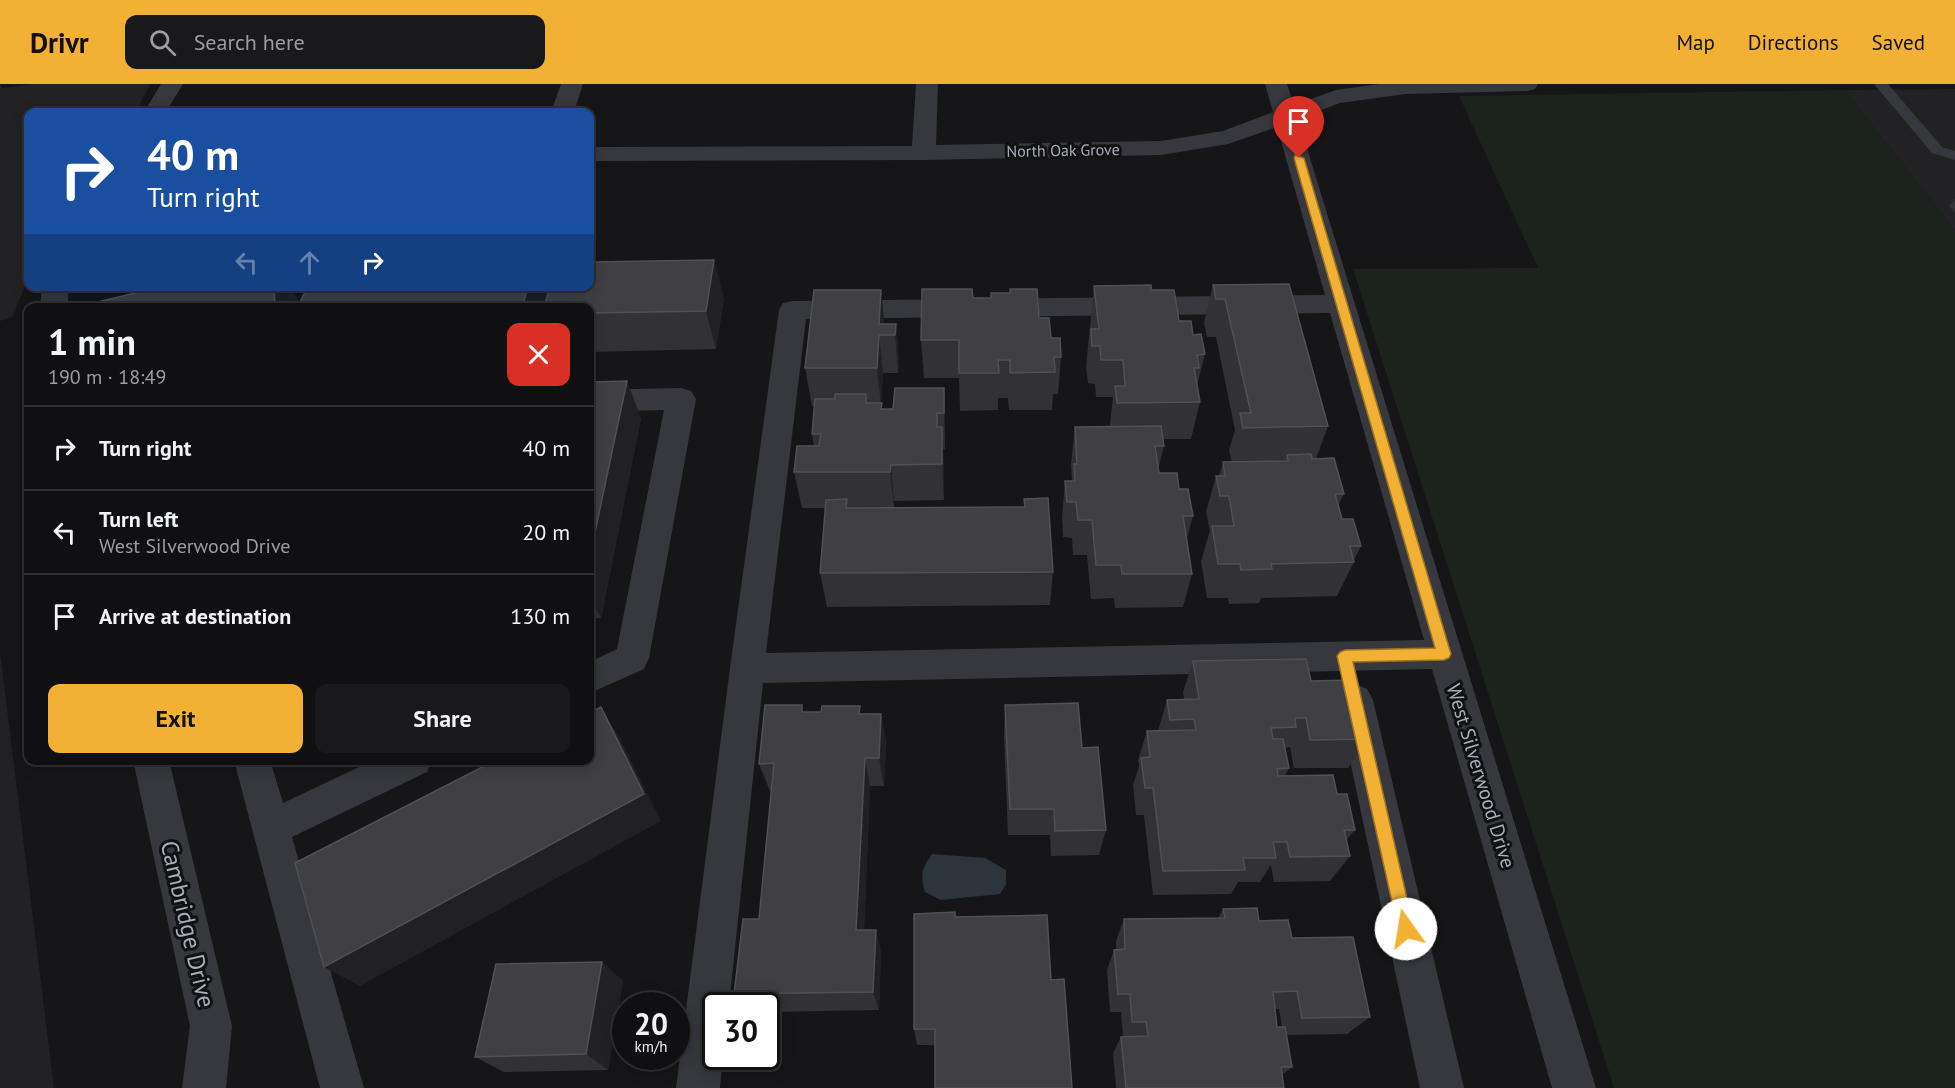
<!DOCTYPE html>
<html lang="en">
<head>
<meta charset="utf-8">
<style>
  body { margin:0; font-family:"PT Sans",sans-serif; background:#19191b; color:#f1f3f6; height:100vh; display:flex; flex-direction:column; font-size:22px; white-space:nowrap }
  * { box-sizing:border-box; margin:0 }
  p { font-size:20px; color:#9c9d9f }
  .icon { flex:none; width:33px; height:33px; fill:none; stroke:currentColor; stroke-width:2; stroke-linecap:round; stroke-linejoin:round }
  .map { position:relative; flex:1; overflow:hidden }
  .sheet { position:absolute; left:24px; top:219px; width:570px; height:462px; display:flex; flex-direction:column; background:#101012; border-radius:12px; box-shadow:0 3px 15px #0003,0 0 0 2px #303032 }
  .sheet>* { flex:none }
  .guide { position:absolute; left:24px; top:24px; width:570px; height:183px; border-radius:12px; box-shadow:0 3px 15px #0003,0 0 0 2px #303032; background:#1a4fa0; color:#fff; overflow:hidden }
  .speed { position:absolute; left:612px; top:908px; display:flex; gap:12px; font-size:30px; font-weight:700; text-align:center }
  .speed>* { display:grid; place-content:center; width:78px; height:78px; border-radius:50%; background:#101012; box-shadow:0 3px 15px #0003,0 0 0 2px #303032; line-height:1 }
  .speed small { font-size:15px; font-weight:400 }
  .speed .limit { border:3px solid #111; border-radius:9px; background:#fff; color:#111 }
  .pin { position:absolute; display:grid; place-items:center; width:51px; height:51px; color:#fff; margin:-62px -26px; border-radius:50% 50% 50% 0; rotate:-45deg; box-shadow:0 0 6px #0007 }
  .pin .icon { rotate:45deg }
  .me { position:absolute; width:66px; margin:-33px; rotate:347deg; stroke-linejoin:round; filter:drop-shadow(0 0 4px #0008) }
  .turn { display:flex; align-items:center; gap:21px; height:126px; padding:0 24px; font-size:27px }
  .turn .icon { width:78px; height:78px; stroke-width:2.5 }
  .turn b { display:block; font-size:42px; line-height:51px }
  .lanes { display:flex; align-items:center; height:57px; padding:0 24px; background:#0003; justify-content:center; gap:30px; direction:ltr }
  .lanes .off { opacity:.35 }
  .round { display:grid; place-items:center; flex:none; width:63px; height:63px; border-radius:12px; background:#19191b }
  .head { display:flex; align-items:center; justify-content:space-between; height:102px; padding:0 24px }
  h1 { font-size:36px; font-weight:600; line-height:45px }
  .button { display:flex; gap:12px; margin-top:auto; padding:12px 24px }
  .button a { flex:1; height:69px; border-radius:12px; background:#f2b134; color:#111; font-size:24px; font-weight:600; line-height:69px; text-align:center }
  .button a+a { background:#19191b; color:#f1f3f6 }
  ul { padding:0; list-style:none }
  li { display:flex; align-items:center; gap:18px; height:84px; padding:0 24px; border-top:2px solid #303032 }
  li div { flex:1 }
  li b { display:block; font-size:22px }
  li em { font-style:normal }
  header { display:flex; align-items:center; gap:36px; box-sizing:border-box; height:84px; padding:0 30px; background:#f2b134; color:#111 }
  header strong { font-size:28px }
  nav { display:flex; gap:33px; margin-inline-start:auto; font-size:21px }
  .search { width:420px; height:54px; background:#19191b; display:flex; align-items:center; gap:15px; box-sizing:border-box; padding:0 21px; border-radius:12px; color:#9c9d9f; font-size:22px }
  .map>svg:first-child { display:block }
  .built { fill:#222225 }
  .green { fill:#1c231d }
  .water { fill:#2c353c }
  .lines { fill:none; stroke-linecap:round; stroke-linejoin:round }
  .lane { fill:#37383d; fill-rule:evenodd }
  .street { fill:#37383d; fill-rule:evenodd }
  .wall { fill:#323236; fill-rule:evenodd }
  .shaded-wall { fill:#212124 }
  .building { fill:#3f3f44; stroke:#4f5156; stroke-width:1.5 }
  .route { fill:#f2b134; stroke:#9d7322; stroke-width:1.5 }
  .labels { text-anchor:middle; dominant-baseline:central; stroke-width:6; stroke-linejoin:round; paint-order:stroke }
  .far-street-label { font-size:16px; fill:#a8adb8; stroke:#111113 }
  .street-label { font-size:20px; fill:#a8adb8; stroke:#111113 }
  .near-street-label { font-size:24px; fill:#a8adb8; stroke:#111113 }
</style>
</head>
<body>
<header>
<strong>Drivr</strong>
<div class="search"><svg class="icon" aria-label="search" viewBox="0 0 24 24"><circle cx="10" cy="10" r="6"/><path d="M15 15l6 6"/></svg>Search here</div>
<nav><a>Map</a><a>Directions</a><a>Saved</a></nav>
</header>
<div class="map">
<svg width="1955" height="1004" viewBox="0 0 1955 1004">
  <rect width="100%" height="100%" fill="#161618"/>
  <!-- built -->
  <path class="built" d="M0,0L2,4L34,0H150L136,28H28V195L13,232L0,237Z
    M1955,5V146L1844,6Z
    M0,568L54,1004H0Z"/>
  <!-- green -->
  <path class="green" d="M1844,6L1955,146V1004H1614L1353,185L1538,184L1459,12Z"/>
  <!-- water -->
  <path class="water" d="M932,770L985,774L1006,786V800L1000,810L941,816L925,808C920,791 922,784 932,770Z"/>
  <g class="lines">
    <!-- lane -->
    <path class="lane" d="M1874,0H1888L1942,63L1955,67V76L1932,69Z"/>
    <!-- street -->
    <path class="street" d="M161,0H183L166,28H144Z
      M561,0H583L574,28H551Z
      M916,0H938L936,61L1161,57L1223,47L1273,28L1265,0H1287L1294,21L1336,6L1379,0H1538L1535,5L1527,7L1406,10L1340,19L1298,35L1596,1004H1552L1432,585L763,599L729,921H716V972H723L720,1004H676L730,584L779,226L783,219L793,217L1325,211L1277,43L1228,60L1161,71L924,76L590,77V63L912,62ZM1330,229L1424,556L766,569L806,235Z
      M42,202H68V224H40Z
      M681,304L691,307L696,315L649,574L644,585L590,609V578L617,565L664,326L590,328V306Z
      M1355,600L1367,605L1373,616L1464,1004H1420L1337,616L1343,605Z
      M133,676H169L232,942L226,1004H182L190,942Z
      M234,676H270L283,719L374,676H432L427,688L292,753L364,1004H320Z"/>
  </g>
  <!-- wall -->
  <path class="wall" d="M1955,115V129L1949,122Z
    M1289,200L1328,342L1316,375L1344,410L1338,422L1342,435L1361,462L1354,476V478L1337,512L1261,514L1259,519L1229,520L1228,514H1207L1201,477L1210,447L1206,428L1216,392H1219L1223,378H1232L1229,366L1235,346L1216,253H1207L1204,239L1213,201Z
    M165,202H289L298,216L299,221L308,202H546L548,207L724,214L716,265L590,268V224H100Z
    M1094,202L1151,206L1179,237L1193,251L1205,270L1197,302L1200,318L1191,355H1163L1164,362L1158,386L1159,389L1179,405L1193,432L1187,454L1192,490L1183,523L1115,524L1114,514L1091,515L1087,471H1073L1072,454L1063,453L1062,433L1065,397H1072L1071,380L1075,343H1110V339L1113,313H1096L1095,300L1088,299L1086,283Z
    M881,206L884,240H896L899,278L898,289H883L881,319H882V325H893L944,304L945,341V365H943L944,416L894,417V423L848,424L1024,423V415L1053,488L1050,521L827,523L820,489L826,424H802L794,388L814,362L812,350L814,322H812L805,284Z
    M973,214L1039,234L1061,273L1058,310H1053L1052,326H1009L1008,314H998V326L960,327L959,294H924L921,256Z
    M590,298L641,334L601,534H590Z
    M1193,577L1311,597L1368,655L1348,684H1294L1290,663L1285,664L1289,684L1285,692L1337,710L1355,746L1346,756L1350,772L1330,797L1274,798L1271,782H1270L1260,798H1238L1231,810L1153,811L1144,731H1136L1133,701L1139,682L1138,676L1147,647H1158L1167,616L1184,615L1183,608Z
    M1005,621L1082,664L1106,746L1099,771L1051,772L1050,751H1008L1004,651Z
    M805,628L881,630L886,659L884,702H870L864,846L881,867L879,926L766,928V921H743L734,910L759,835L772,707H770L759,680Z
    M1223,825L1259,837L1292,854L1370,933L1347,950L1287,951L1292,983L1282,991L1284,1004H1116L1113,969L1121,953H1123L1121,928H1110L1107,886L1114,866H1116V857L1124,835L1218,834ZM1275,925H1279L1282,943H1277Z
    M956,833L1051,896L935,961H917L914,945Z
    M602,878L623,897L608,986L504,988L475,973Z"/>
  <!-- shaded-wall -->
  <path class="shaded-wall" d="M714,176L724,214L716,265L706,227Z
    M274,202H289L298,216L299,224H275Z
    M528,202H546L552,216L550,224H522Z
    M881,206L885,245L879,240Z
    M896,240L899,278L898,289L895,251Z
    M879,251L883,289L881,321L877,284Z
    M627,297L641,334L601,534L590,513V472Z
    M944,304L945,341V365L944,329Z
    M942,343L944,380V416L942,380Z
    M891,381L894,417V423L890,388Z
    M601,623L619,653L661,737L360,902L324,883Z
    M881,630L886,659L884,702L879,674Z
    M865,674L870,702L863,867L856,846Z
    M876,846L881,867L879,926L873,908Z
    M602,878L623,897L608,986L586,970Z"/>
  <!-- building -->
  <path class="building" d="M714,176L706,227L590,229V224H544L550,202H590V178Z
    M1289,200L1328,342L1243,344L1240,329H1251L1225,215H1216L1213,201Z
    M1151,201V206H1174L1179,237H1191L1193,251L1201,250L1205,270L1197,271L1199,284H1194L1200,318L1117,319L1115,302H1125L1123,276H1101L1100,262H1092L1091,245H1099L1094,202Z
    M165,202H274L275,224H100L101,217Z
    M308,202H528L522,224H297Z
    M922,205H972L973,214H991V209H1010V205H1037L1039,234H1049L1051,254H1060L1061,273H1054L1055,288L1010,289V276H998L999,289H959V256H921Z
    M814,206H881L879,240H896L895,251H879L877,284H805Z
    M627,297L590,472V298Z
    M895,304H944V329H937V343H942V380L891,381L890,388H794L797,362H819L821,350H812L815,315H835V310H866V319H882L881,325H893Z
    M1161,342L1164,362H1155L1159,389H1177L1179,405H1188L1193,432H1183L1192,490H1122L1121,481H1096L1092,436H1078L1076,418H1067L1065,397H1075L1074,380H1077L1075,343Z
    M1311,370L1312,375L1334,374L1344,410H1335L1342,435H1353L1361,462H1350L1354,478L1271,480L1272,485L1241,486L1240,480H1218L1212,442H1234L1229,412H1220L1216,392H1225L1223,378L1288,377L1287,371Z
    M1048,414L1053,488L820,489L826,416L847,415L846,424L1025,423L1024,415Z
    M1306,575L1311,597L1354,596L1368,655L1310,656L1306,634H1295L1296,643L1271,644L1273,655H1283L1289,684L1277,685L1278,692L1333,691L1337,710H1347L1355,746H1344L1350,772L1290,773L1287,758H1273L1276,774H1243L1245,786L1163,787L1153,704H1145L1141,674L1150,673L1147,647L1196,646L1194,635L1170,636L1167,616L1199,615L1193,577Z
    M1078,619L1082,664L1098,663L1106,746L1055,747L1054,725H1010L1005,621Z
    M765,621H802V628H821L822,622H860L859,630H881L879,674H865L856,846H876L873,908L734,910L743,835H759L774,679L759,680Z
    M601,623L644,710L324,883L295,779L496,676H590V629Z
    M1257,824L1259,837L1288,836L1292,854L1353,853L1370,933L1302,934L1297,907L1273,908L1277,943H1285L1292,983H1281L1284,1004H1126L1121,953L1148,952L1146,938H1132L1130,910H1118L1114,866L1125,865L1124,835L1225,834L1223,825Z
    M955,828V833L1047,831L1051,896L1064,895L1072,1004H935V945H914V830Z
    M602,878L586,970L475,973L496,880Z"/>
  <!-- route -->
  <path class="route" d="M1295,71L1304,74L1451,570L1449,574L1444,576L1353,578L1414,845L1412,851L1406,853L1400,851L1398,845L1337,572L1340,568L1345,566L1435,564L1294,74Z"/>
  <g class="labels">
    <!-- far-street labels -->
    <g class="far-street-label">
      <text transform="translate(1063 66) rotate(-1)">North Oak Grove</text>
    </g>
    <!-- street labels -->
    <g class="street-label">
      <text transform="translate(1481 692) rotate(73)">West Silverwood Drive</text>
    </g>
    <!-- near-street labels -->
    <g class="near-street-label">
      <text transform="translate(188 840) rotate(77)">Cambridge Drive</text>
    </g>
  </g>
</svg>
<div class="speed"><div>20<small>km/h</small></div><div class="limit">30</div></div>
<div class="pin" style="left:1299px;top:74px;background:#d93025"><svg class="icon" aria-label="arrive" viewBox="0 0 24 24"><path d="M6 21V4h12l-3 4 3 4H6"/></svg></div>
<svg class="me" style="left:1406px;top:845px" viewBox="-20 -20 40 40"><circle r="19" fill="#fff"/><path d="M0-13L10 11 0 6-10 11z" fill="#f2b134"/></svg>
<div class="guide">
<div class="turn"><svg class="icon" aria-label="right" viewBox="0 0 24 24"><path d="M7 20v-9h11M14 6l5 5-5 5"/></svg><div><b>40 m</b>Turn right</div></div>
<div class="lanes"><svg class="icon off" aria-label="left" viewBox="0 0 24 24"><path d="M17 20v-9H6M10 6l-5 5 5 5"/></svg><svg class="icon off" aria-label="ahead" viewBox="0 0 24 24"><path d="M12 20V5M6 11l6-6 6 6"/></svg><svg class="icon" aria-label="right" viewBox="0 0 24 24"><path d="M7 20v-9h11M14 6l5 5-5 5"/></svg></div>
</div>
<section class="sheet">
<div class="head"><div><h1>1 min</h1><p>190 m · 18:49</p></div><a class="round" style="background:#d93025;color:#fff"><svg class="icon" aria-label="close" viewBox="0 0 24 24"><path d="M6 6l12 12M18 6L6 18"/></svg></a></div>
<ul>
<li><svg class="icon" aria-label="right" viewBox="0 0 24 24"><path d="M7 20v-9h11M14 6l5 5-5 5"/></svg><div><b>Turn right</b></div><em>40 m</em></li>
<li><svg class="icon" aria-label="left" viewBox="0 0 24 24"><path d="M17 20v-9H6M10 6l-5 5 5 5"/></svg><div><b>Turn left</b><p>West Silverwood Drive</p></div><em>20 m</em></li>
<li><svg class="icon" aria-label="arrive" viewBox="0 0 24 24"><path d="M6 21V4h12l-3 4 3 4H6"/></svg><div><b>Arrive at destination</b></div><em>130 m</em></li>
</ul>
<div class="button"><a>Exit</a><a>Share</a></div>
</section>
</div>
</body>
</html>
